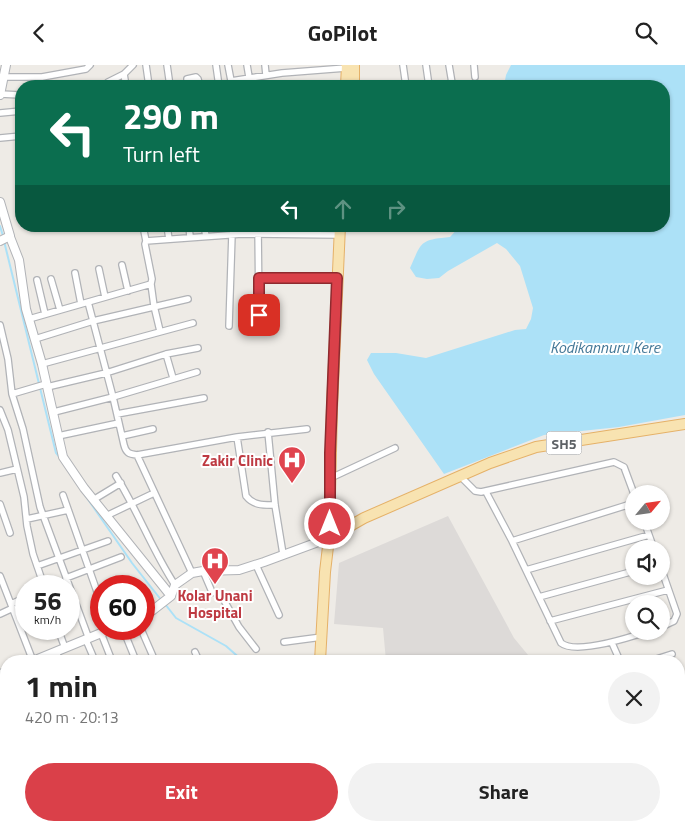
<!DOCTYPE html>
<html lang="en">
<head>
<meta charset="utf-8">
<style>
  body { margin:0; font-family:"Titillium Web",sans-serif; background:#f2f2f2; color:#222; height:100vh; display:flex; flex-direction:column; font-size:19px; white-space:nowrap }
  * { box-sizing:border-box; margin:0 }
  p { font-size:16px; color:#767676 }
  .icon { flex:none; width:28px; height:28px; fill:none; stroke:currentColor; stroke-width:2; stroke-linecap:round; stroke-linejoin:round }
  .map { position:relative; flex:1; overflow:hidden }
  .drawer { position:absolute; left:0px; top:590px; width:685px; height:176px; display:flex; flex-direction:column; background:#fff; border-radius:20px 20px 0 0; box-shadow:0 1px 4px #0004 }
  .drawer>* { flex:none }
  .banner { position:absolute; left:15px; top:15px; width:655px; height:152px; border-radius:20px; box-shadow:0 1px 4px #0004; background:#0b6e4f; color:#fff; overflow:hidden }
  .needle { width:32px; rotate:61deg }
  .controls { position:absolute; left:625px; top:420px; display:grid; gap:10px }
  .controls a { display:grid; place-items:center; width:45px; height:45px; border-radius:50%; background:#fff; box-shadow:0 1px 4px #0004; font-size:25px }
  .speed { position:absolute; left:15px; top:510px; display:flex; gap:10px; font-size:25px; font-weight:700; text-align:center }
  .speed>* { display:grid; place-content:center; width:65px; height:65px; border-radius:50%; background:#fff; box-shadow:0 1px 4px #0004; line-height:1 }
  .speed small { font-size:12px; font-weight:400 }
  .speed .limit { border:8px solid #d22; background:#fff; color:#111 }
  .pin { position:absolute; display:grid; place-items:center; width:42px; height:42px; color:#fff; margin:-21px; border-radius:10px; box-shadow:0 2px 8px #0006 }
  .me { position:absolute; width:55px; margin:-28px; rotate:0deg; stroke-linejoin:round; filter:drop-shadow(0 0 4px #0008) }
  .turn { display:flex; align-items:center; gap:18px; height:105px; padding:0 25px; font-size:22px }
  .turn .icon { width:65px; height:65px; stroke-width:2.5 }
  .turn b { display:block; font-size:35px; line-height:42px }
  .lanes { display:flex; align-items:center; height:48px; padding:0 25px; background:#0003; justify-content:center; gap:25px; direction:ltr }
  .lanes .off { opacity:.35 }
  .round { display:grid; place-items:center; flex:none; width:52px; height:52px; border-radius:26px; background:#f2f2f2 }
  .summary { display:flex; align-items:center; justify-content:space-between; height:85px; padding:0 25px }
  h1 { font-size:30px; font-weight:700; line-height:38px }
  .cta { display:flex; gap:10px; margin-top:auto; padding:10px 25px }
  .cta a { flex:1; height:58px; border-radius:30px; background:#da4049; color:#fff; font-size:20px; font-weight:700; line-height:58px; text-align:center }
  .cta a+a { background:#f2f2f2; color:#222 }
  header { display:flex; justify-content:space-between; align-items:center; height:65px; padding:0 25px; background:#fff; font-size:22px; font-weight:700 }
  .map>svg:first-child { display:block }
  .industrial { fill:#dddad8 }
  .water { fill:#ace1f7 }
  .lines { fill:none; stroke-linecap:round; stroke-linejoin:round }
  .stream { stroke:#ace1f7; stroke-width:2 }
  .minor-casing { stroke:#b1b3b7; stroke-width:8 }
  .tertiary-casing { stroke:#b1b3b7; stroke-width:10 }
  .primary-casing { stroke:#e5b168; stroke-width:12 }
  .minor { stroke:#fff; stroke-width:5.5 }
  .tertiary { stroke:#fff; stroke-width:8 }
  .primary { stroke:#f8e3b1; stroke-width:10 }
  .route-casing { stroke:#8e2a2f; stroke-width:12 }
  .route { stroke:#da4049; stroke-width:9 }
  .labels { text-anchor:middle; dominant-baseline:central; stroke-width:4; stroke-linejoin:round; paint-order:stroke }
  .shield { fill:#fff; stroke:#8e9093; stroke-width:1 }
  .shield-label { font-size:14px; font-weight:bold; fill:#5d6165 }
  .health-label { font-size:15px; font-weight:bold; fill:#be3a42; stroke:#fff; text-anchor:end }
  .water-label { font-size:16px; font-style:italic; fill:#447897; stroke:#fff }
</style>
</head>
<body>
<header><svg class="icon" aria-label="back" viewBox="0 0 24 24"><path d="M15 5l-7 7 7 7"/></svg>GoPilot<svg class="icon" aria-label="search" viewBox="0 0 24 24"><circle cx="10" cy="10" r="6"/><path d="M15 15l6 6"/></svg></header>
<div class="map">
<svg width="685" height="766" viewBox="0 0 685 766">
  <rect width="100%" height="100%" fill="#eeebe6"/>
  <!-- industrial -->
  <path class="industrial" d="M448,451L514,573L533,596H386L383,563L334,559L339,498Z"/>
  <!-- water -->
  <path class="water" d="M511,0H685V350L619,362L544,370L444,409L374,309L367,295L371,288H396L426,293L515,265L526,264L531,254L533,243L520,201L506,184L497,178L448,206L439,213L427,214L416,212L410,203C422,176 420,175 450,172L460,161H664V21H504L506,10Z"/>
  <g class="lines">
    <!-- stream -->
    <path class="stream" d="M0,161L3,171
      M4,176L56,388L60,393
      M85,430L132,498L162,536
      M165,539L176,553L226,581L243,596
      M330,760L334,766"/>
    <!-- minor casing -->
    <g class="minor-casing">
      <path id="minor" d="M146,0L149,21
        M167,0L170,21
        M216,0L219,21
        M228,0L232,21
        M247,0L249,12
        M265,0L266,10
        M403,0L406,21
        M426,0L429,21
        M449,0L452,18
        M474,0L475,12
        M124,9L126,21
        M4,12H42L86,4L90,0
        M231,16L282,8L346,3
        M91,21H93
        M105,21L108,17L124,9L133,0
        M188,21L187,14L196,12L198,14L200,21
        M0,29L21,30
        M0,48L21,46
        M0,73L21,71
        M143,161L146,176
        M167,161L169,174
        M189,161L190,172
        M204,161L206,171
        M241,161L242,169
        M258,161L259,250
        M122,200L128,226
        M99,204L105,232
        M75,208L81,239
        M259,213H337
        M51,214L60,245
        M37,215L45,249
        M151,219L154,241L160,266
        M88,237L113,332L124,380C126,388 129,389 137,390L237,372L307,364
        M29,254L151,219L152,214L145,179L146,176L242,169L339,170
        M0,260L8,294L12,329L23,364L40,442L89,574
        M229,261L232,169
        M35,274L93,256L188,234
        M166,289L173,313
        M42,299L193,258
        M47,322L106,308L166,289L198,283
        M12,329L46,319
        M0,345L8,365L24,432L27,461L33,489L44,521
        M54,347L113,332L197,307
        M117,349L204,333
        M268,367L275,440L283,489
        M58,371L119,358
        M122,371L153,364
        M237,372L246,431C254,441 264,440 275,440
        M137,390L192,508
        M0,408L17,404
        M116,411C138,446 152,485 175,520
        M335,411L395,383
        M460,411L475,426L481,427L614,397L624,402L634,429
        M486,427L512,476L561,578C576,590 631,572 649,566
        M63,430L101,538
        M93,435L121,418
        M0,439L10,468
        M106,451L154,428
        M27,454L68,445
        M644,456L654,484
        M512,476L634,438
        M256,500L279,550
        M37,501L108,476
        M661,503L677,549L674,556L661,562
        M526,505L649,470
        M203,506L212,527L221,530L239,562L256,584
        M0,511L33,596
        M66,513L121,492
        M539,532L634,506
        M11,539L26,532
        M0,549L13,543
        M550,556L668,525
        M58,564L65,583
        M123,564L136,596
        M141,564L155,596
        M101,568L112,596
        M86,575L95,596
        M284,577L322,572
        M612,578L620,596
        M56,587L60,596
        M195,587L199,596
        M650,596L672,589
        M679,617L685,614
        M679,649L685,646
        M679,672L685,677
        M89,760L92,766
        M141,760L144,766
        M212,760L215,766
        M500,760L502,766
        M535,760L537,766
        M563,760L565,766
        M646,760L649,766
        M674,760L677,766
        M344,763L351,760
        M111,766L122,760
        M174,766L185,760
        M227,766L244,760
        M413,766L428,760
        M476,766L491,760"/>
    </g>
    <!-- tertiary casing -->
    <g class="tertiary-casing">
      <path id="tertiary" d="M0,30L6,0
        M0,137L10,171L0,176
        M10,172L19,195L26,244L42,299L63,392L84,423L171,531
        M144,552L171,531L175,520L192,508L203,506L239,505L264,497L329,473
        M33,596L111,564
        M0,609L6,607"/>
    </g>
    <!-- primary casing -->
    <g class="primary-casing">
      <path id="primary" d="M346,21L347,0
        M354,21V0
        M329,473L364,453L490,398L536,382L685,359
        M320,596L325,507L329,473L332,343L340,161
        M0,732L6,739
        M25,760L31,766
        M34,760L40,766
        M320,766V760"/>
    </g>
    <!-- minor -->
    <use href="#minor" class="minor"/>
    <!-- tertiary -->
    <use href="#tertiary" class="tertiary"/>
    <!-- primary -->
    <use href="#primary" class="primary"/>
  </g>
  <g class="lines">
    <!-- route casing -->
    <g class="route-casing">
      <path id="route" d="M259,250V213H337L330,388V459"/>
    </g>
    <!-- route -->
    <use href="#route" class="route"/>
  </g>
  <!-- icons -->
  <defs>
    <g id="hospital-pin" transform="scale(1.4375)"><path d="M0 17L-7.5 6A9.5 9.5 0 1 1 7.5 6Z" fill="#e0444e" stroke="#fff"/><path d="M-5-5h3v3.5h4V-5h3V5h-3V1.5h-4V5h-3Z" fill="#fff"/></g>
  </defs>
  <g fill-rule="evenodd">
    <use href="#hospital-pin" x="292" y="395"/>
    <use href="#hospital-pin" x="215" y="496"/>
  </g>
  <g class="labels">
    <!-- shield labels -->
    <rect class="shield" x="546.5" y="366.5" width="35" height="23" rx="4"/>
    <g class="shield-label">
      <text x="564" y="378">SH5</text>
    </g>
    <!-- health labels -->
    <g class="health-label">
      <text x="273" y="395">Zakir Clinic</text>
      <text x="215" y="530" text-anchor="middle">Kolar Unani<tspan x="215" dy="17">Hospital</tspan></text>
    </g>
    <!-- water labels -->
    <g class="water-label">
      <text x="605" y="282">Kodikannuru Kere</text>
    </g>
  </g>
</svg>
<div class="controls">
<a><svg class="needle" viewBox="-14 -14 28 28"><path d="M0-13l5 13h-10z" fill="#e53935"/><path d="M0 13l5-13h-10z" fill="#767676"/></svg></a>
<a><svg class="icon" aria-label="sound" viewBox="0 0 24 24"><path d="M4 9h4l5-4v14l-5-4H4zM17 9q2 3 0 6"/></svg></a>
<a><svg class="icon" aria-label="search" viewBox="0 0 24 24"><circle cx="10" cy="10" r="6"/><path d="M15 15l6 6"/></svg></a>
</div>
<div class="speed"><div>56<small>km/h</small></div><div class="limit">60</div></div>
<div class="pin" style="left:259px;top:250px;background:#d93025"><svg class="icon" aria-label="arrive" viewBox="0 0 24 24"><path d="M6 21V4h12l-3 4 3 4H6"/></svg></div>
<svg class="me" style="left:330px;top:459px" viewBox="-20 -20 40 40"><circle r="17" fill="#da4049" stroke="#fff" stroke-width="3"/><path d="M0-11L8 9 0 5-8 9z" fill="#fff"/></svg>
<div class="banner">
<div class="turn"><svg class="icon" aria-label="left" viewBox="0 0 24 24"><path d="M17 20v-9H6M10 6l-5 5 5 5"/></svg><div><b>290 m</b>Turn left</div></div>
<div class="lanes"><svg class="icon" aria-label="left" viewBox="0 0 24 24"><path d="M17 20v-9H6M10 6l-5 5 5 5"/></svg><svg class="icon off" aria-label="ahead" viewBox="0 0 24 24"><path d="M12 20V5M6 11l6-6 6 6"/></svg><svg class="icon off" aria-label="right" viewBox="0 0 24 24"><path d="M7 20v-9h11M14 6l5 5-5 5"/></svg></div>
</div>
<section class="drawer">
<div class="summary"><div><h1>1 min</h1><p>420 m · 20:13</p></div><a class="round"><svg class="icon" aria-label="close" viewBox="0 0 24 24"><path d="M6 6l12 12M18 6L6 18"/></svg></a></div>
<div class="cta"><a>Exit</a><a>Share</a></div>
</section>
</div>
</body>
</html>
